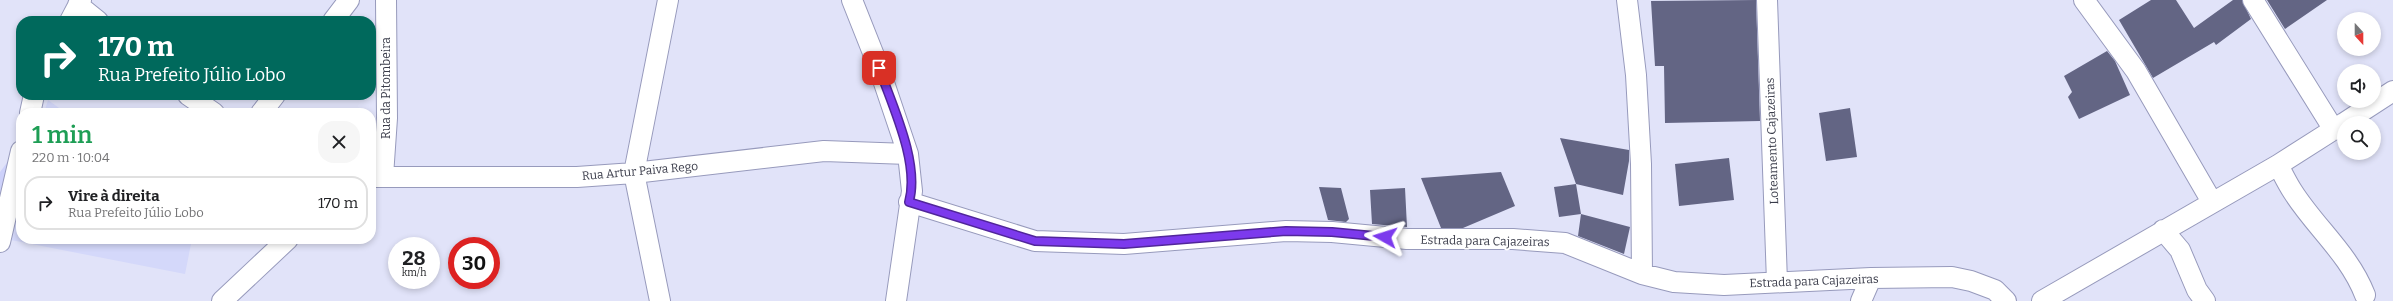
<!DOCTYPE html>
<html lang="pt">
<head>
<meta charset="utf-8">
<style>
  body { margin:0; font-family:Bitter,serif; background:#f6f6f6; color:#202124; height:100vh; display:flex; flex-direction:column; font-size:15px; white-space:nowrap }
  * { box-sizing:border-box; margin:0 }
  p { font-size:13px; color:#757577 }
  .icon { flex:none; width:22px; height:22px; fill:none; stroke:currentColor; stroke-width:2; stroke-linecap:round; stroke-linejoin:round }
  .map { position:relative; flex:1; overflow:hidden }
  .sheet { position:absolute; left:16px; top:108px; width:360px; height:136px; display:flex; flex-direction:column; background:#fff; border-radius:16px; box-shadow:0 2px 6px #0003 }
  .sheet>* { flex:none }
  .top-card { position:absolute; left:16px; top:16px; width:360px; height:84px; border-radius:16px; box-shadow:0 2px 6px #0003; background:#00695c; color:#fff; overflow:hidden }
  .needle { width:26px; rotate:159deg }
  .fabs { position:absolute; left:2337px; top:12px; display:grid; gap:8px }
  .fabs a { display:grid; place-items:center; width:44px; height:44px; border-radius:50%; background:#fff; box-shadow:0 2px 6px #0003; font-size:20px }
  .speed { position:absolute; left:388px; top:237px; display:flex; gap:8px; font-size:20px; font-weight:700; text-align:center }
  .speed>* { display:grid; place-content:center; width:52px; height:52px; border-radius:50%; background:#fff; box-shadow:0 2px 6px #0003; line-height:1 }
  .speed small { font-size:10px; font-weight:400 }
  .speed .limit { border:6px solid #d22; background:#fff; color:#111 }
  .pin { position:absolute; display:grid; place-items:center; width:34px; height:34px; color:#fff; margin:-17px; border-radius:8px; box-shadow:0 2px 6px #0006 }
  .me { position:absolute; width:44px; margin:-22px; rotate:276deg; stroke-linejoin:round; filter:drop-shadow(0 0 3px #0008) }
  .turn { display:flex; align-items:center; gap:14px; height:84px; padding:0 16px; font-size:18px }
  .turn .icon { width:52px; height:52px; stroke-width:2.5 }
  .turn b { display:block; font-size:28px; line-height:34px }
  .round { display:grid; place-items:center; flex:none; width:42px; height:42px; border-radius:16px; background:#f6f6f6 }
  .headline { display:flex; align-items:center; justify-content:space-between; height:68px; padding:0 16px }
  h1 { font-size:24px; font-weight:600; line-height:30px; color:#1e9e55 }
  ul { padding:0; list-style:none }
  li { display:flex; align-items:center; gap:12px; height:54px; margin:0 8px 6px; padding:0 8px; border:2px solid #e0e0e0; border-radius:16px }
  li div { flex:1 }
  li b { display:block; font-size:15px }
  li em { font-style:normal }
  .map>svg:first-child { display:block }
  .built { fill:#d4d8fa }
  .green { fill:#cdd1fa }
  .building { fill:#636584 }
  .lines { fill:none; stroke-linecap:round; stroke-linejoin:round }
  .street-casing { stroke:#979abc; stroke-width:22 }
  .street { stroke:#fff; stroke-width:20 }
  .route-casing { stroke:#51269a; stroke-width:10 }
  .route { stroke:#7c3aed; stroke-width:7 }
  .labels { text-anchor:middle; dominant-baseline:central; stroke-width:4; stroke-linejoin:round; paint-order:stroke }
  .street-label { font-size:12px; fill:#3a3c4a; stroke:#fff }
</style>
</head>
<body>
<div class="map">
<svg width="2393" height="301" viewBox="0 0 2393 301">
  <rect width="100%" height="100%" fill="#e1e3f9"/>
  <!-- built -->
  <path class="built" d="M48,100L66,113H44Z
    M21,194V239H192L185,274L11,240Z"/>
  <!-- green -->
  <path class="green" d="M18,148L0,253V172Z"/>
  <!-- building -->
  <path class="building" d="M1756,0L1760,121L1665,123L1664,66H1655L1651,1Z
    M2151,0H2176L2194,28L2233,0H2242L2251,19L2216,45L2214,42L2153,78L2119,20Z
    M2267,0H2327L2285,29Z
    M2107,51L2115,61L2130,95L2079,119L2068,97L2072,92L2064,76Z
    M1850,108L1857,157L1826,161L1819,113Z
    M1560,138L1629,150V161L1623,195L1576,184Z
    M1729,158L1734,200L1679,206L1675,164Z
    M1501,172L1515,206L1463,228H1441L1421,178Z
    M1576,184L1581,214L1559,217L1554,187Z
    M1319,187L1341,188L1349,219L1346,222L1328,220Z
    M1405,188L1407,227L1372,224L1370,190Z
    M1581,214L1630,227L1624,254L1578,236Z"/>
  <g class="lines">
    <!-- street casing -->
    <g class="street-casing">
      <path id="street" d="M852,0L879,68L908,154L912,191L896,301
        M1627,0L1636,75L1641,164L1642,274
        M1767,0L1777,282
        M2084,0L2136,71L2212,202
        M2253,0L2334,130
        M78,5L98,21
        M70,21L81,0
        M333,21L349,0
        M188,95L214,113
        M30,113L34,95
        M261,113L275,95
        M2344,123L2393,91
        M2278,165C2283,174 2287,183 2293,192C2316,228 2349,254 2365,295
        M383,176L387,118L386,0
        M371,177H577L634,173L824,151L908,154
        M909,202L1035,241L1124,244L1286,231L1332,232L1407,239H1513L1565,243L1642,274L1674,282L1724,285L1871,278L1952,277L1971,281L1995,290L2006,301
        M2163,230L2180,250L2197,290L2205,301
        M0,242L21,151
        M222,301L288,239
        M660,301L634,173L668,0
        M1861,301L1871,278
        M2042,301L2278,165L2344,123"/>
    </g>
    <!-- street -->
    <use href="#street" class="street"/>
  </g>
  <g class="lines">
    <!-- route casing -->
    <g class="route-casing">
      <path id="route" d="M879,68C892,105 920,163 909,202L1035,241L1124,244L1286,231L1332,232L1385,237"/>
    </g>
    <!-- route -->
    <use href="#route" class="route"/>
  </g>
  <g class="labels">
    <!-- street labels -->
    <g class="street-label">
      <text transform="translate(386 88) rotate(-90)">Rua da Pitombeira</text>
      <text transform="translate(1772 141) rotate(-92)">Loteamento Cajazeiras</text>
      <text transform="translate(640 171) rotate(-5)">Rua Artur Paiva Rego</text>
      <text transform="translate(1485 241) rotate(1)">Estrada para Cajazeiras</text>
      <text transform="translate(1814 281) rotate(-2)">Estrada para Cajazeiras</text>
    </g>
  </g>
</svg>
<div class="fabs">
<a><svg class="needle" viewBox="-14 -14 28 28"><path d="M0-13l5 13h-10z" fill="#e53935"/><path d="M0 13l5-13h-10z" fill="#757577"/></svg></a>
<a><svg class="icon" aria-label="sound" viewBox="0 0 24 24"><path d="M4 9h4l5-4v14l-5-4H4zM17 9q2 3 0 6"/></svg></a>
<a><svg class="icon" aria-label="search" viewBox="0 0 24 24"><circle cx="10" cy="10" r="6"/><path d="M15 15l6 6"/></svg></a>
</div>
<div class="speed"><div>28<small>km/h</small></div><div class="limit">30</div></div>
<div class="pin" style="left:879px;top:68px;background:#d93025"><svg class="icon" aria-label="arrive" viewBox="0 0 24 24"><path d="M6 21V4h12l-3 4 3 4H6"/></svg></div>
<svg class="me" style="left:1385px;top:237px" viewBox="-20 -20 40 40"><path d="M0-17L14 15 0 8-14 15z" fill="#7c3aed" stroke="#fff" stroke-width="4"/></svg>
<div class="top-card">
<div class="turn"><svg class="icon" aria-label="right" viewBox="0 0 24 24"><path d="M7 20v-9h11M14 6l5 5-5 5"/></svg><div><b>170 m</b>Rua Prefeito Júlio Lobo</div></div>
</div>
<section class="sheet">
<div class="headline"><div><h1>1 min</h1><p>220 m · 10:04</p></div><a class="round"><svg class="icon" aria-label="close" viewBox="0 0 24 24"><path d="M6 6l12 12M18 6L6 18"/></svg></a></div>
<ul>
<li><svg class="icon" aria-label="right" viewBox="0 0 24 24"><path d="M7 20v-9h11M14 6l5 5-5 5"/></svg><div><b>Vire à direita</b><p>Rua Prefeito Júlio Lobo</p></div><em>170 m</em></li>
</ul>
</section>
</div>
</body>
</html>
